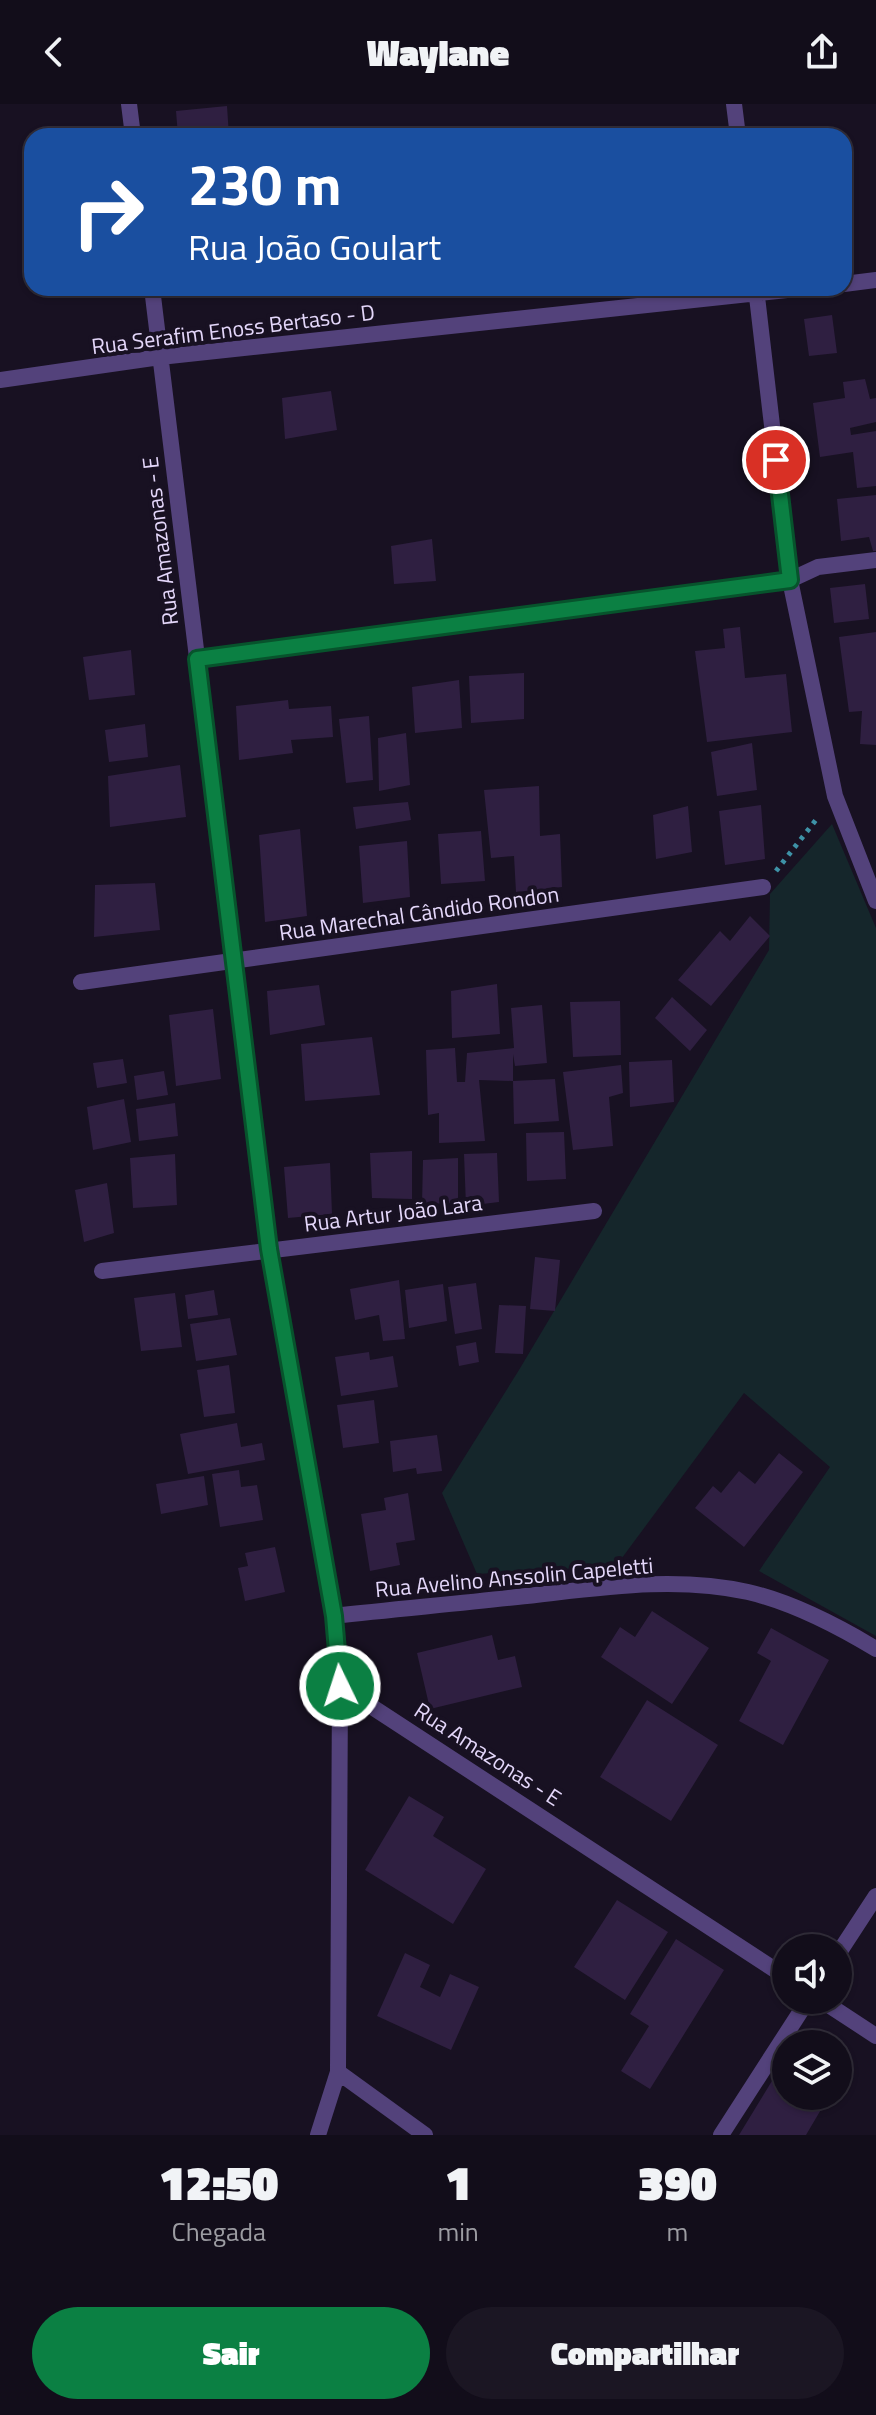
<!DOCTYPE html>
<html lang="pt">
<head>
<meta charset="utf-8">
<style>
  body { margin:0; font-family:"Titillium Web",sans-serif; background:#1b1623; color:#f1f3f6; height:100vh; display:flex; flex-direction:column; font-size:30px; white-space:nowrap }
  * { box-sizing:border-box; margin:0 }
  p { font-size:26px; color:#9c9ca2 }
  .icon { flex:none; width:44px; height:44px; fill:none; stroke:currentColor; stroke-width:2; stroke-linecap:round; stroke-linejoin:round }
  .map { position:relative; height:2031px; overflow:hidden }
  .details { display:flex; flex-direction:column; background:#120d1a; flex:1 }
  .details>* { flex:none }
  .guide { position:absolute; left:24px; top:24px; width:828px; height:168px; border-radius:24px; box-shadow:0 2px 6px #0004,0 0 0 2px #312d39; background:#1a4fa0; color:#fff; overflow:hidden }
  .tools { position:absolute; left:772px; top:1830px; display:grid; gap:16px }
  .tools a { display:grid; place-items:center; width:80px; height:80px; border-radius:50%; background:#120d1a; box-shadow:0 2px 6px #0004,0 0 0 2px #312d39; font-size:40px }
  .pin { position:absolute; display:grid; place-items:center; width:68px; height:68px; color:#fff; margin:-34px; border:4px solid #fff; border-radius:50%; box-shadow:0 2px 8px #0007 }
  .me { position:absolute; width:88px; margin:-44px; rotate:356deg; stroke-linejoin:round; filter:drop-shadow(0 0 6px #0008) }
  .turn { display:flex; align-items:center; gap:28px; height:168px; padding:0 32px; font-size:36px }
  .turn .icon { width:104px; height:104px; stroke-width:2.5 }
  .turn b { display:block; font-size:56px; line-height:68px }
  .eta { display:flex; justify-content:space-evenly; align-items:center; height:136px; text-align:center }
  .eta b { font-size:48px; font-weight:800; line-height:56px }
  .cta { display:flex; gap:16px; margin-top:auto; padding:16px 32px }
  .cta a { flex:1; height:92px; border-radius:48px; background:#0b8043; color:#fff; font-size:32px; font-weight:800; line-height:92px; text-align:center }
  .cta a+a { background:#1b1623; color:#f1f3f6 }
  header { display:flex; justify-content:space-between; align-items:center; height:104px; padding:0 32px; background:#120d1a; font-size:36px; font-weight:800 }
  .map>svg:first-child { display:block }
  .green { fill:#15262b }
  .building { fill:#2f1f41 }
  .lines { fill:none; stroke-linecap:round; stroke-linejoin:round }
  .path { stroke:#3e92a7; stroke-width:5; stroke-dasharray:4 6; stroke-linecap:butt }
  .service { stroke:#53427b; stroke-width:16 }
  .pedestrian { stroke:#53427b; stroke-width:16 }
  .minor { stroke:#53427b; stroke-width:16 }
  .route-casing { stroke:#07532c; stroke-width:20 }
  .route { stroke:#0b8043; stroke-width:14 }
  .labels { text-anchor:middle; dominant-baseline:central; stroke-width:8; stroke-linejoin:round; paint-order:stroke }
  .street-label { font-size:22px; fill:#e4d7fa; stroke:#181122 }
</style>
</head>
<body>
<header><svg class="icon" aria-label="back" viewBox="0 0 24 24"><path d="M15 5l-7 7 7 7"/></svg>Waylane<svg class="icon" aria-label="share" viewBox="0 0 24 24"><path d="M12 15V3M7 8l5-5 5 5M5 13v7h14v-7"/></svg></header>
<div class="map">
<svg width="876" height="2031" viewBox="0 0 876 2031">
  <rect width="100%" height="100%" fill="#181122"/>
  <!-- green -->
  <path class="green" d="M832,720L876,824V1532L759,1467L830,1363L744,1289L616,1462L477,1470L442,1389L519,1266L769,846L770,790Z"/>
  <!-- building -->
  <path class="building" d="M227,2L229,32H178L176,7Z
    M832,211L837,249L809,252L804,215Z
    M865,275L870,295L876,294V318L850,324L851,331L876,327V382L857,384L853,348L820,353L813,299L845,294L843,278Z
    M331,287L337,326L285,335L282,294Z
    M876,391V447H873L869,433L841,437L837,395Z
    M432,435L436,477L394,480L391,442Z
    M865,480L869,515L834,519L830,484Z
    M740,523L745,574L786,570L792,628L707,638L695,547L725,544L723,525Z
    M876,528V641L860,640L862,607L849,608L839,533Z
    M131,546L135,591L89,596L83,553Z
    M524,569V615L471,619L469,572Z
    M459,576L462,624L415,629L412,583Z
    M288,596L289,605L331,602L333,633L291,636L293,649L239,656L236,602Z
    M369,612L373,676L346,679L339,615Z
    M145,620L148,653L109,658L105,626Z
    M406,629L410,681L379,687L378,634Z
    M752,639L757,686L717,692L711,648Z
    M180,661L186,713L110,723L108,672Z
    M539,682L540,732L560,730L562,783L516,788L514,752L491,754L484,686Z
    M408,698L411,716L356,725L353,703Z
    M761,701L765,755L725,761L719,707Z
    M688,702L692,748L656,755L653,711Z
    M300,725L307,812L265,818L259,731Z
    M481,727L485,777L441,780L438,730Z
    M407,737L410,793L363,799L359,742Z
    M155,779L160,826L94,833L95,781Z
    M750,812L770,832L711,902L678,876L720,827L730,837Z
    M497,880L500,930L452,934L451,887Z
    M319,881L325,921L270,931L267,887Z
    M672,893L707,926L690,947L655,914Z
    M620,897L621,951L573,953L570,898Z
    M542,901L547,959L515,962L513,950V977L555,975L559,1017L514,1020L513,977L479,976L485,1037L439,1039V1009L428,1011L426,946L455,944L457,978H465L467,949L514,944L511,904Z
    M213,905L221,975L176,982L169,911Z
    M372,933L380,991L305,997L301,940Z
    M123,955L127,979L97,984L93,959Z
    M672,956L674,998L630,1003L629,958Z
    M621,961L623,989L609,993L613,1042L573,1046L563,968Z
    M164,967L168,991L137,996L134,972Z
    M124,995L131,1038L93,1046L87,1003Z
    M175,999L178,1032L139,1037L136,1005Z
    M564,1028L566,1075L527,1077L526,1029Z
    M412,1047V1095L372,1094L370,1049Z
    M497,1049L499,1098L466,1102L464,1050Z
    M175,1050L177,1101L133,1104L130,1054Z
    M458,1054V1099L422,1100L423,1056Z
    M330,1059L332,1110L288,1114L284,1063Z
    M107,1079L114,1129L84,1138L75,1086Z
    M535,1153L560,1156L555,1207L530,1205Z
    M399,1176L405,1235L383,1237L379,1211L355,1216L350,1185Z
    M476,1179L482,1225L455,1230L448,1183Z
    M443,1180L447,1217L409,1224L405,1186Z
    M214,1186L218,1211L188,1215L185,1191Z
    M175,1189L182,1243L141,1247L134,1194Z
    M499,1201L526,1202L523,1250L495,1249Z
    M230,1214L237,1251L196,1257L190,1220Z
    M476,1238L479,1258L459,1262L456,1242Z
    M369,1248L370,1256L393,1252L398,1283L341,1292L335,1253Z
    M229,1261L235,1309L204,1313L197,1266Z
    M374,1296L379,1339L343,1344L337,1301Z
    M237,1319L241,1343L262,1339L265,1356L188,1370L180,1330Z
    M437,1331L442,1367L417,1370L416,1364L393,1368L390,1337Z
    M779,1349L803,1368L744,1443L695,1404L713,1382L721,1389L739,1367L755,1380Z
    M239,1366L241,1383L257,1381L263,1416L220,1423L212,1370Z
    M204,1372L208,1401L161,1410L156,1380Z
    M408,1389L415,1436L396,1439L400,1461L370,1467L361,1410L386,1406L384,1394Z
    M275,1443L285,1488L245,1497L238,1464L248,1462L245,1449Z
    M652,1507L709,1544L672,1600L601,1553L620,1523L635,1533Z
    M771,1524L829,1556L783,1641L739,1617L771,1557L757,1549Z
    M492,1531L498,1556L515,1552L522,1583L430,1605L417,1549Z
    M647,1596L718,1641L671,1717L600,1673Z
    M409,1692L444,1713L433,1732L486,1765L453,1820L365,1766Z
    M617,1796L668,1828L625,1896L574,1863Z
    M676,1835L724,1866L650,1985L621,1967L649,1922L630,1910Z
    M405,1849L430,1861L420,1883L440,1893L450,1870L479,1883L451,1946L377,1912Z
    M804,1925L828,1940H795Z
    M838,1946L852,1955L838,1978Z
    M786,1954V1992H829L806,2031H739Z"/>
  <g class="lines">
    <!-- path -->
    <path class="path" d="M776,767L819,712"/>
    <!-- service -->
    <path class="service" d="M790,476L818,463L876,456"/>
    <!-- pedestrian -->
    <path class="pedestrian" d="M838,1850L876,1792
      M721,2031L808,1896"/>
    <!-- minor -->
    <path class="minor" d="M129,0L133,32
      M734,0L738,32
      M844,180L876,176
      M152,184L269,1145L334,1512L340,1582L338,1968L318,2031
      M756,184L790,476L835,692L876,797
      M0,276L160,253L806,184
      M197,555L790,476
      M81,878L763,783
      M102,1167L594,1107
      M334,1512C395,1505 456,1500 517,1493C593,1485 672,1471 748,1488C791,1498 838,1522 876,1545
      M340,1582L786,1873
      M821,1896L876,1932
      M338,1968L425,2031"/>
  </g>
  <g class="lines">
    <!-- route casing -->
    <g class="route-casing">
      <path id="route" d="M340,1582L334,1512L269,1145L197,555L790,476L776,356"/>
    </g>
    <!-- route -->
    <use href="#route" class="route"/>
  </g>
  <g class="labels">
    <!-- street labels -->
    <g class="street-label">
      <text transform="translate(233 225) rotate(-7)">Rua Serafim Enoss Bertaso - D</text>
      <text transform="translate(160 437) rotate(-97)">Rua Amazonas - E</text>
      <text transform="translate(419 809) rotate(-8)">Rua Marechal Cândido Rondon</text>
      <text transform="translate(393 1109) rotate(-7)">Rua Artur João Lara</text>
      <text transform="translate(514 1473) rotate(-5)">Rua Avelino Anssolin Capeletti</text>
      <text transform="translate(488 1650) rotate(33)">Rua Amazonas - E</text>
    </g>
  </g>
</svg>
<div class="tools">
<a><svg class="icon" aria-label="sound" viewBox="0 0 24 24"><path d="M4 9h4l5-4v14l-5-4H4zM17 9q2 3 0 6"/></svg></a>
<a><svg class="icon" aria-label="layers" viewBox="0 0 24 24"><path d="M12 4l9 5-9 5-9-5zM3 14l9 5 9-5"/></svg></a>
</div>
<div class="pin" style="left:776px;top:356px;background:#d93025"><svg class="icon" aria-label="arrive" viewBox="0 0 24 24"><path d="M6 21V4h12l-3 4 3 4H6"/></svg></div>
<svg class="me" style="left:340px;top:1582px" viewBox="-20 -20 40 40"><circle r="17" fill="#0b8043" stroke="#fff" stroke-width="3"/><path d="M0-11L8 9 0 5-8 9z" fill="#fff"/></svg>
<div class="guide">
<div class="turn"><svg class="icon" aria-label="right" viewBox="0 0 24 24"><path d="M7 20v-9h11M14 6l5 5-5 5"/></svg><div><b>230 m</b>Rua João Goulart</div></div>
</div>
</div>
<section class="details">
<div class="eta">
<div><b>12:50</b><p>Chegada</p></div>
<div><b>1</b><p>min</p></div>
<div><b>390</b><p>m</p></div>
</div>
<div class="cta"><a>Sair</a><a>Compartilhar</a></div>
</section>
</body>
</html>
